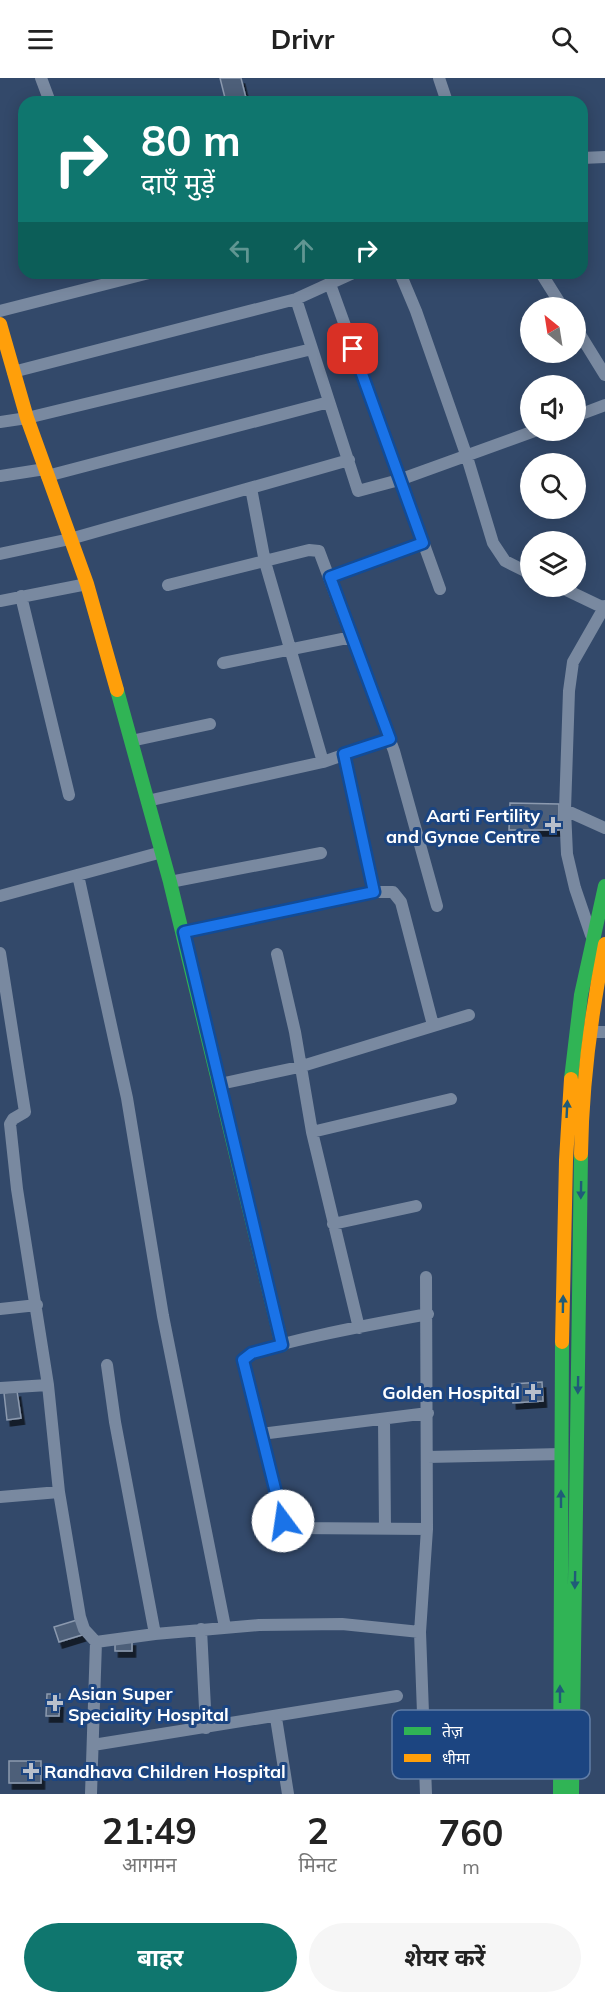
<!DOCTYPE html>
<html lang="hi">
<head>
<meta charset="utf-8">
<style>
  body { margin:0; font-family:Mulish,"Noto Sans Devanagari",sans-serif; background:#f6f6f6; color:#222; height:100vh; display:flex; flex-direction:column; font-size:22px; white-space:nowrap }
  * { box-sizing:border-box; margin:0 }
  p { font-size:20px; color:#767676 }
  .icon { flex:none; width:33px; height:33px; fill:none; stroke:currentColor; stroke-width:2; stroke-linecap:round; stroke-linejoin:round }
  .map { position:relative; height:1716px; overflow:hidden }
  .details { display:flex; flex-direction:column; background:#fff; flex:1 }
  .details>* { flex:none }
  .banner { position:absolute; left:18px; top:18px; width:570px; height:183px; border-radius:18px; box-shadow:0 3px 15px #0003; background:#0f766e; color:#fff; overflow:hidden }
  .needle { width:39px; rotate:330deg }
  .controls { position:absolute; left:520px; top:219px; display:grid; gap:12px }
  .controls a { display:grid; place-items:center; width:66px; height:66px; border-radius:50%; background:#fff; box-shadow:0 3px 15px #0003; font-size:30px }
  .pin { position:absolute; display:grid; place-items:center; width:51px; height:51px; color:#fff; margin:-26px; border-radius:12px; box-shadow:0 3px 9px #0006 }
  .me { position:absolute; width:66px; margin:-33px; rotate:346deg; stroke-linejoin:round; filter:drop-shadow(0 0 4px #0008) }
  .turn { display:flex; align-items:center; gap:21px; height:126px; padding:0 24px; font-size:27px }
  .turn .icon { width:78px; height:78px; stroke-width:2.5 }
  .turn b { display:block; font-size:42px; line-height:51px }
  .lanes { display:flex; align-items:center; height:57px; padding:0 24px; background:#0003; justify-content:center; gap:30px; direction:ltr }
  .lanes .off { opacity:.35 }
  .eta { display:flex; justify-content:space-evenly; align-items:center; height:102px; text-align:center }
  .eta b { font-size:36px; font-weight:700; line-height:42px }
  .primary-button { display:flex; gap:12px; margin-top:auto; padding:12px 24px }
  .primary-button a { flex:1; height:69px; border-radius:36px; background:#0f766e; color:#fff; font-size:24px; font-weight:700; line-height:69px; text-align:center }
  .primary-button a+a { background:#f6f6f6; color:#222 }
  header { display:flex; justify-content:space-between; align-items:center; height:78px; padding:0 24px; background:#fff; font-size:27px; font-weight:700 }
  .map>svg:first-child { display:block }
  .building { fill:#4d5f79; stroke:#8c9aaf; stroke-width:1.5; filter:url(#shadow) }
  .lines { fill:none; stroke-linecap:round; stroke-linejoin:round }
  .street { stroke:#7989a0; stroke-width:12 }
  .fast { stroke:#30b455; stroke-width:14 }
  .slow { stroke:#ff9f0a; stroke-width:14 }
  .oneway { fill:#205b78 }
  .route-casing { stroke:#114b97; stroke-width:15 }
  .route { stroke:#1a73e8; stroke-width:10 }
  .poi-dot { fill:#b8bfcb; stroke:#1c4581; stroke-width:2 }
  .labels { text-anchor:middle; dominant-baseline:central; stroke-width:6; stroke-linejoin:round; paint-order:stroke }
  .poi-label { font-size:18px; font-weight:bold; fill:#fff; stroke:#1c4581; text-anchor:end }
  .key { fill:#1c4581; stroke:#607da7; stroke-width:1.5 }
  .key-label { font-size:16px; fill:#fff }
</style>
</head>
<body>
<header><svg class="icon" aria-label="menu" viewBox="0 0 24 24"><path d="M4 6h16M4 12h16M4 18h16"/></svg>Drivr<svg class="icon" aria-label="search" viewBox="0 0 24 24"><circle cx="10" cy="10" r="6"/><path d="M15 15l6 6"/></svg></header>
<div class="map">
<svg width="605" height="1716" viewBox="0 0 605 1716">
  <defs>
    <filter id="shadow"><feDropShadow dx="3.5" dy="6" stdDeviation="0" flood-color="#0009"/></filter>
  </defs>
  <rect width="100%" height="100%" fill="#33496a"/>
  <!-- building -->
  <path class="building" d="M220,0H241L247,24H226Z
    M510,725L559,726V752H509Z
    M542,1304L543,1323L513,1325L512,1306Z
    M17,1313L21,1340L7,1342L4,1315Z
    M77,1542L82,1557L59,1564L54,1549Z
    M115,1562H132V1573H115Z
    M47,1616H60L59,1638H46Z
    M9,1683H41V1705H9Z"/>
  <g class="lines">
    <!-- street -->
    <path class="street" d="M41,0L50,24
      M439,0L447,24
      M582,80L605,79
      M400,195L416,233L467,379L493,465L505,483L531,496
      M541,195L563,230
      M330,206L440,511
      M296,221L358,413L399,402L537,352
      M0,233L149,195
      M576,250L605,297
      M13,294L296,221L353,195
      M576,338L605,327
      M0,344L27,340L312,271
      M0,398L45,391
      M47,398L329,324
      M251,410L265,484L323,684
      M0,476L70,461L349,382
      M330,499L423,465
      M168,507L309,472L319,473L394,673L437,828
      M558,508L604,530
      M21,518L69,717
      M0,523L87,506
      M223,585L352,559
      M131,663L210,646
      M147,723L323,684L390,661
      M565,732L605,750
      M78,797L127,1020L163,1238L225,1549
      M170,804L321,775
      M374,814H393L401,824L433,947
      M0,818L162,774
      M184,854L374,814L344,676
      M591,857L575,810L567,776L565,732L569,613L573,584L605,528
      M0,875L25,1034L13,1041L10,1046L17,1111L48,1307L59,1414L80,1539L84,1551L96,1564
      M277,876L295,954L312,1054L359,1250
      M589,954H605
      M220,1006L299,989L469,937
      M312,1054L451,1021
      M333,1146L416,1128
      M0,1231L37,1227
      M107,1287L115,1344L155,1556
      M0,1310L48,1307
      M384,1341L385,1451
      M261,1356L428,1335
      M427,1379L561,1376
      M0,1419L59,1414
      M427,1451L296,1450L286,1447L283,1443L243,1282C252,1267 401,1241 428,1236
      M201,1551L206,1650
      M276,1640L288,1716
      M93,1667L397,1618
      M91,1716L96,1564L155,1556L259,1547L342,1546L420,1554
      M426,1716L420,1554L427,1451L426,1199"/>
    <!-- fast -->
    <path class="fast" d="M117,612L170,804L282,1267
      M571,1001L581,917L605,808
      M560,1716L562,1264
      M572,1716L581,1076"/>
    <!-- slow -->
    <path class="slow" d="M0,246L27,340L87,506L117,612
      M581,1076C582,1005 591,936 605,866
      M562,1264L566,1082L571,1001"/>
  </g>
  <!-- one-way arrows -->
  <defs><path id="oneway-solid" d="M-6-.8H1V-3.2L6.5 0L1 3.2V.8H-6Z" transform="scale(1.5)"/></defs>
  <g class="oneway">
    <use href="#oneway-solid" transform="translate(567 1031) rotate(-87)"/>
    <use href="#oneway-solid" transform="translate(581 1112) rotate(91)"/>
    <use href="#oneway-solid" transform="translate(563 1226) rotate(-89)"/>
    <use href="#oneway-solid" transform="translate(578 1307) rotate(91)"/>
    <use href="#oneway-solid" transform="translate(561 1421) rotate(-90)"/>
    <use href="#oneway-solid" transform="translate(575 1502) rotate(91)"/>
    <use href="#oneway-solid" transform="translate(560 1616) rotate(-90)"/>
  </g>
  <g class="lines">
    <!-- route casing -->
    <g class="route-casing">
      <path id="route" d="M283,1443L243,1282L252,1275L282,1267L184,854L374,814L344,676L390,661L330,499L423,465L353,271"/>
    </g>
    <!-- route -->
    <use href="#route" class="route"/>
  </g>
  <!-- markers -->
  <g class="poi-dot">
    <path d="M550 738h6v6h6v6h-6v6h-6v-6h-6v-6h6z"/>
    <path d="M530 1305h6v6h6v6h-6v6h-6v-6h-6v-6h6z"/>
    <path d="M52 1616h6v6h6v6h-6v6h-6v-6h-6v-6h6z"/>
    <path d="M28 1684h6v6h6v6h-6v6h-6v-6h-6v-6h6z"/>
  </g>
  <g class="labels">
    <!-- poi labels -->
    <g class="poi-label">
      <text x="540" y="737">Aarti Fertility<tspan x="540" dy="21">and Gynae Centre</tspan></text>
      <text x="520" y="1314">Golden Hospital</text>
      <text x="68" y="1615" text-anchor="start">Asian Super<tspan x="68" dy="21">Speciality Hospital</tspan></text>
      <text x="44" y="1693" text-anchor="start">Randhava Children Hospital</text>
    </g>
  </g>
  <!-- legend -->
  <rect x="392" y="1632" width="198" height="69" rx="9" class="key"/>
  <rect x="404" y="1649" width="27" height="8" fill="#30b455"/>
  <rect x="404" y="1676" width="27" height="8" fill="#ff9f0a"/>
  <g class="key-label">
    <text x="442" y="1659">तेज़</text>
    <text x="442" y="1686">धीमा</text>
  </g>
</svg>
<div class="controls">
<a><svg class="needle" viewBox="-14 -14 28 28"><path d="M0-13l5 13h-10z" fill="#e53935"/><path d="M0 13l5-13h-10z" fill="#767676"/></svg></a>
<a><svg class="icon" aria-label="sound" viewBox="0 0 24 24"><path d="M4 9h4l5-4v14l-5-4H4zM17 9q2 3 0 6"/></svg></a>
<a><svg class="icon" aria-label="search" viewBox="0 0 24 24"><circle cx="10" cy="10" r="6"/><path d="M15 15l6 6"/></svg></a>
<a><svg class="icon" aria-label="layers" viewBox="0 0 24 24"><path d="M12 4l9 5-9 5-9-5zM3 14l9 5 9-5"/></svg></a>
</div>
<div class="pin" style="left:353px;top:271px;background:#d93025"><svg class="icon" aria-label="arrive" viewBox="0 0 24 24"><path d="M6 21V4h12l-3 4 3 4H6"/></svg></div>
<svg class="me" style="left:283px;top:1443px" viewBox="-20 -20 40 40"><circle r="19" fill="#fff"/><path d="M0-13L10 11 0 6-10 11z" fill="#1a73e8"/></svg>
<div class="banner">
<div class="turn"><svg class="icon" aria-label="right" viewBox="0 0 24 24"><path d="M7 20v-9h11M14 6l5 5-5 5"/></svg><div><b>80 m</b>दाएँ मुड़ें</div></div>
<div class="lanes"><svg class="icon off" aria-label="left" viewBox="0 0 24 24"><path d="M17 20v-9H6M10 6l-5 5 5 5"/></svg><svg class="icon off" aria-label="ahead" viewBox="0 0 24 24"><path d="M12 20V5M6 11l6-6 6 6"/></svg><svg class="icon" aria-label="right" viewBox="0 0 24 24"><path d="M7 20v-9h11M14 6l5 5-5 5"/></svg></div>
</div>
</div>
<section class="details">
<div class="eta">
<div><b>21:49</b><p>आगमन</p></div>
<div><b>2</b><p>मिनट</p></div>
<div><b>760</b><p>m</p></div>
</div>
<div class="primary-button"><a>बाहर</a><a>शेयर करें</a></div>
</section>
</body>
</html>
